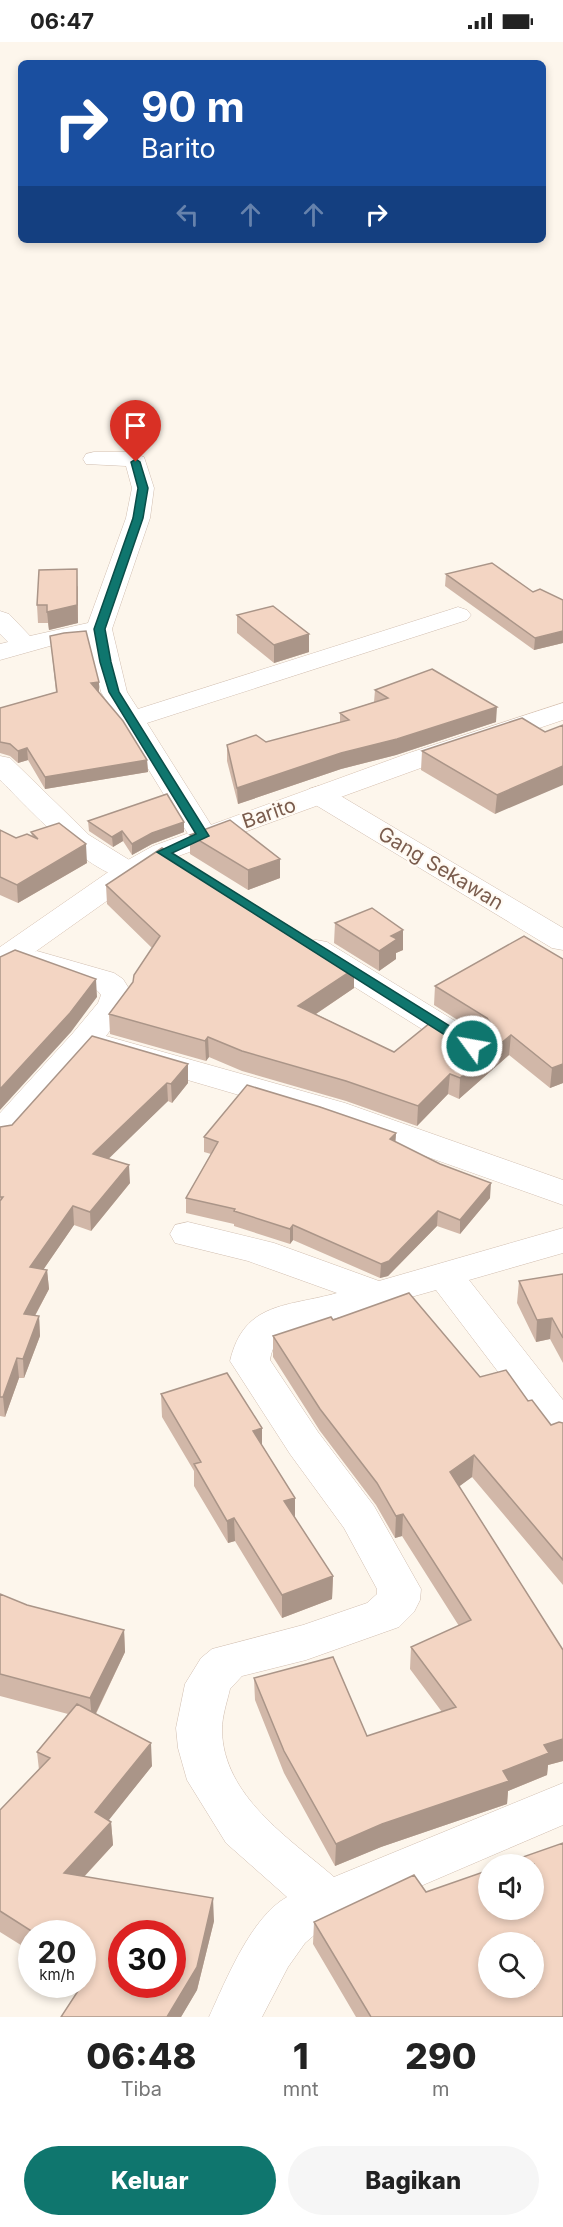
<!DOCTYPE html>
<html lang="id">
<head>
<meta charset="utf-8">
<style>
  body { margin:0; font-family:Inter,sans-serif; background:#f6f6f6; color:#222; height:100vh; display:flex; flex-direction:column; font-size:22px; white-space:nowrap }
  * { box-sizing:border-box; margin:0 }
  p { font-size:20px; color:#767676 }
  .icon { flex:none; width:33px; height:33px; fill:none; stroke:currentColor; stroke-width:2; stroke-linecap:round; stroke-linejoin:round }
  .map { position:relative; height:1975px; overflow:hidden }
  .details { display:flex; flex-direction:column; background:#fff; flex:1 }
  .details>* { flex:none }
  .hud { position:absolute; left:18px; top:18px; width:528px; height:183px; border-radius:9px; box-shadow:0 3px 9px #0003; background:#1a4fa0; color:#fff; overflow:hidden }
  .controls { position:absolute; left:478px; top:1812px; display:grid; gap:12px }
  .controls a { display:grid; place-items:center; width:66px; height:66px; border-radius:50%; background:#fff; box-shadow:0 3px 9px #0003; font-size:30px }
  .speed { position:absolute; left:18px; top:1878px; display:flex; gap:12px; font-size:30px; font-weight:700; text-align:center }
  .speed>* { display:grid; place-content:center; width:78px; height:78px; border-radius:50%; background:#fff; box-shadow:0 3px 9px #0003; line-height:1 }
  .speed small { font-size:15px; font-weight:400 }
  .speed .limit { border:9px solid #d22; background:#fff; color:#111 }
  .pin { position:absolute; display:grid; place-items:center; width:51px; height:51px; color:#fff; margin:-62px -26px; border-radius:50% 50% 50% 0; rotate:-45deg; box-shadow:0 0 6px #0007 }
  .pin .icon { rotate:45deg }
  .me { position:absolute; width:66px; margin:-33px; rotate:302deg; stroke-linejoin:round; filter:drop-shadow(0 0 4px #0008) }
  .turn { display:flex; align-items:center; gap:21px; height:126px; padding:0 24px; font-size:27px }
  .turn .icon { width:78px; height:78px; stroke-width:2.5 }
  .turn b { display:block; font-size:42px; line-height:51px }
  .lanes { display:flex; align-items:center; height:57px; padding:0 24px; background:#0003; justify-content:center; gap:30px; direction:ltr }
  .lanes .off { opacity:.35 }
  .eta { display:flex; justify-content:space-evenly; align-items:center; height:102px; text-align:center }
  .eta b { font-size:36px; font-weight:800; line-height:42px }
  .cta { display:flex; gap:12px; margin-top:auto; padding:12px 24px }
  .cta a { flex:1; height:69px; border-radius:36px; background:#0f766e; color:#fff; font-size:24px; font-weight:800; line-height:69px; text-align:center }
  .cta a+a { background:#f6f6f6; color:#222 }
  .status { display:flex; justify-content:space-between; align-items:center; height:42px; padding:0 30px; background:#fff; direction:ltr }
  .status svg { height:16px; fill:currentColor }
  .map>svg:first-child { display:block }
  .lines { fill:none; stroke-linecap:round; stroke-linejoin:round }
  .street-casing { stroke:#d1beb0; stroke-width:1 }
  .secondary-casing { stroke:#d6c0b0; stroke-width:1 }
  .street { fill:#fff; fill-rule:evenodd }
  .secondary { fill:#fff; fill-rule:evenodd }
  .wall { fill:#d1b7a8 }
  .shaded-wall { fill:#aa9588 }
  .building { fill:#f3d5c3; stroke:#aa9588; stroke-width:1.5; fill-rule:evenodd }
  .route { fill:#0f766e; stroke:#0a4d48; stroke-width:1.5 }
  .labels { text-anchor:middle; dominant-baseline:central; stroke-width:4.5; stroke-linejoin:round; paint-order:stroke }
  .street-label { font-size:20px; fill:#7a5c4d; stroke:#fffaf3 }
</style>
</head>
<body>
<div class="status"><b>06:47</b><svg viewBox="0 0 49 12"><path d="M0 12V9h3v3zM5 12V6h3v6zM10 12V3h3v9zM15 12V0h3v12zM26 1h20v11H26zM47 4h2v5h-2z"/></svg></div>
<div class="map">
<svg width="563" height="1975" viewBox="0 0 563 1975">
  <rect width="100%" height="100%" fill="#fdf6ec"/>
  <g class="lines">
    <!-- street casing -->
    <g class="street-casing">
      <path id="street" d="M94,410H129L144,415L154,446L150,476L112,587L127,650L138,667L449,568L458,565L467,568L471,573L467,578L147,681L218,794L213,800L203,803L193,800L101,650L88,597L64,600L0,618V602L8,600L0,592V569L9,572L30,594L88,581L126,476L132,446L126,424L86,422L83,417L86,412Z
        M0,714L10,716L89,793L139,824L143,830L139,836C99,846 27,764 0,738Z
        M319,744L329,747L563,886V908L552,906L309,759L305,753L309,747Z
        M316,898L327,900L481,995L486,1002L481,1009L469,1012L457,1009L305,914L300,907L305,900Z
        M37,909L114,931L123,937L133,953L129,963L106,994L345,1061L563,1138V1163L321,1077L92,1010L12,1100L0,1103V1071L73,991L98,961L101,953C93,938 43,930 26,926L21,919L26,912Z
        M188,1180L274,1201L379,1239L563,1186V1211L469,1238L563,1358V1402L549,1397L436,1248L294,1288C278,1295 273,1302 270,1318L318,1390L374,1464L421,1547L420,1558L414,1570L399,1585L306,1618L242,1634L230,1647C227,1660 222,1674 222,1688C223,1754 289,1796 334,1835L563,1741V1783L346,1876L319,1889L305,1901L288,1925L262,1975H209C226,1938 251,1875 287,1855L226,1801L187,1738L178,1706L176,1686L185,1642L201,1616L212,1607L303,1583L367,1561L377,1552V1547L344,1486L290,1412L230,1319C244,1259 288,1265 337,1251L248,1219L175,1201L170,1192L175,1183Z"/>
    </g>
    <!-- secondary casing -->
    <g class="secondary-casing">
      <path id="secondary" d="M563,661V678L429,723L173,816L139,836L11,927L0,930V905L117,824L153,804L409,711Z"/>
    </g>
    <!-- street -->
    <use href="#street" class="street"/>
    <!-- secondary -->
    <use href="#secondary" class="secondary"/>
  </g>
  <!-- wall -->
  <path class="wall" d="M446,532L533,550L563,558V601L534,608L445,544Z
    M78,544V581L49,588L48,581H38L37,563Z
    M237,573L309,592V610L274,621L237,591Z
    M50,594L99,640V651L147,718L148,730L45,747L28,718L18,721L10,714L0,711V666L56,650Z
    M375,648L496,680L396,713L341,727L238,762L227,719V703L266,700L340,680V671L374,660Z
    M522,676L495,772L421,728L422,709Z
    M88,779L184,790L152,802L132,813L123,799L113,805L89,789Z
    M0,788L16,796L32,794L31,790L87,821L18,861L0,853Z
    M190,793L280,836L248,848L190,812Z
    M106,843L354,946L316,972L394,1010L461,993L474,996L483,994L434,963L435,944L563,917V1041L550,1046L509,1013L459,1057L448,1052L417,1084L346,1059L242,1029L209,1015L206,1019L110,992L109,972L133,940L152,906L107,862Z
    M335,881L403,908L396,911V917L379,929L334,901Z
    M188,1022V1041L172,1061L168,1059L108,1116L130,1141L91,1189L74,1183L43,1228H47L49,1247L35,1274H39L40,1294L24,1336H19L5,1375L0,1374V1085L12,1083Z
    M396,1091L395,1100L490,1156L460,1192L437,1184L388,1234L380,1236L293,1198L290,1202L234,1184V1182L186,1171V1156L211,1112L204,1110V1095Z
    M563,1232V1321L550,1297L536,1300L517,1261L519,1239Z
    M333,1278L480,1335L528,1359L551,1383L563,1381V1543L472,1435L459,1444L563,1608V1719L548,1723L547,1733L508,1749L507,1762L381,1805L335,1824L284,1731L255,1658L254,1636L367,1694L442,1670L410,1627L411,1605L459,1584L402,1494L395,1496L376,1463L320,1389L273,1315V1294Z
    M161,1352L262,1403L295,1456V1476L333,1534L332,1557L282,1576L235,1499L228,1501L194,1444V1429L162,1375Z
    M0,1552L27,1563L124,1588L125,1610L96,1672L152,1724L108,1778L111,1780L113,1803L84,1835L214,1879L197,1948L181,1975H61L82,1942V1892H32V1910L0,1890V1768L39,1728L37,1710L68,1672L0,1654Z
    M426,1850L563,1975H356L313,1902L314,1880Z"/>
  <!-- shaded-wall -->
  <path class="shaded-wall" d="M77,527L78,581L49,588L47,570Z
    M563,589V601L534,608L535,596Z
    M309,592V610L274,621V603Z
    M99,640V651L91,641Z
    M497,665L496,680L396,713L341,727L238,762L237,746L341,711Z
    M27,706L28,718L18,721V709Z
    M147,718L148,730L45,747V735Z
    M563,724V743L495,772L497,753Z
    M184,780V790L152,802L132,813V802L152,791Z
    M122,789L123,799L113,805L112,795Z
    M86,802L87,821L18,861L17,843Z
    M280,817V836L248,848V828Z
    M403,888V908L396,911V917L379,929V909L391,894Z
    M354,927V946L298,984V964Z
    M96,937L97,955L71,990L0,1068V1047Z
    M511,993L509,1013L459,1057L460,1036Z
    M208,995L209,1015L206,1019L205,999Z
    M188,1022V1041L172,1061L171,1042Z
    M563,1022V1041L550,1046L552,1026Z
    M450,1032L448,1052L417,1084L418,1064Z
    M167,1041L168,1059L94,1131L93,1112Z
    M396,1091L395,1106L390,1097Z
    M129,1123L130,1141L91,1189L90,1170Z
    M491,1141L490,1156L460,1192V1178Z
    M73,1164L74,1183L32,1244L30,1225Z
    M438,1169L437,1184L388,1234L380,1236L381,1222Z
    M293,1183V1198L290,1202V1187Z
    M47,1228L49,1247L25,1292L24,1272Z
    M39,1274L40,1294L24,1336L23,1317Z
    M552,1276L550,1297L536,1300L537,1278Z
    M17,1316L19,1336L5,1375L3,1355Z
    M262,1386V1408L253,1389Z
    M474,1413L472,1435L449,1452L450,1430Z
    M295,1456V1478L284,1459Z
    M403,1472L402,1494L395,1496L396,1474Z
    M234,1476L235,1499L228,1501L227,1479Z
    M333,1534L332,1557L282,1576V1553Z
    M124,1588L125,1610L92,1679L90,1656Z
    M563,1697V1719L548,1723L547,1733L508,1749L507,1762L381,1805L335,1824L336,1802L503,1729L544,1703Z
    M151,1701L152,1724L97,1793L95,1770Z
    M111,1780L113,1803L66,1854L64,1831Z
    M213,1856L214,1879L197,1948L181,1975H167Z"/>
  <!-- building -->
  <path class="building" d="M492,521L533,550L540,547L563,558V589L535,596L446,532Z
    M77,527V563L47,570V563H37L39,528Z
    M273,564L309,592L274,603L237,573Z
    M86,589L99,640L91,641L123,679L147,718L45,735L27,706L18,709L10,702L0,700V666L57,650L50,594L64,591Z
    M432,627L497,665L397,697L341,711L237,746L227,703L256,693L266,700L349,678L340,671L388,656L375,648Z
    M522,676L545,690L563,683V724L497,753L422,709Z
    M167,752L184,780L152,791L132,802L122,789L112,795L88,779Z
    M230,778L280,817L248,828L190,793Z
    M59,781L86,802L17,843L0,835V788L16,796L27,792L38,797L31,790Z
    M162,806L354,927L298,964L394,1010L435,977L461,993L474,996L487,992L493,984L487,976L435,944L524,894L563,917V1022L552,1026L511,993L460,1036L450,1032L418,1064L346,1039L242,1009L208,995L205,999L109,972L133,940L134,933L160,894L106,843Z
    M372,866L403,888L391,894L397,897L379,909L335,881Z
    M15,908L96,937L70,971L0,1047V915Z
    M92,994L188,1022L171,1042L167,1041L93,1112L129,1123L90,1170L73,1164L30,1225L47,1228L24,1272L39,1274L23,1317L17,1316L3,1355H0V1159L3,1155H0V1085L12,1083Z
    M247,1043L320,1065L396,1091L390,1097L440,1122L491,1141L460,1178L438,1169L389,1219L381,1222L293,1183L290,1187L234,1169L235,1167L186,1156L218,1100L204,1095Z
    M563,1232V1296L552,1276L537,1278L519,1239Z
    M409,1251L480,1335L506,1328L528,1359L532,1358L551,1383L559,1380L563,1381V1518L474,1413L450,1430L563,1608V1697L544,1703L549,1711L503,1729L509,1739L382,1782L336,1802L284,1709L254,1636L333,1615L367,1694L456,1665L411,1605L471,1578L403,1472L396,1474L377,1441L320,1367L273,1294L331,1275L333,1278Z
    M227,1331L262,1386L253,1389L295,1456L284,1459L333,1534L282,1553L234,1476L227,1479L194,1422L201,1420L161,1352Z
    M0,1552L27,1563L124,1588L90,1656L0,1632Z
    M77,1662L151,1701L95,1770L111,1780L64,1831L213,1856L197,1925L167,1975H61L93,1926L82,1920V1892H36L0,1869V1768L50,1716L37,1710ZM122,1892H172V1942H122Z
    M563,1801V1975H371L314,1880L414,1833L426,1850L489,1828V1868H534V1822H503ZM489,1900H534V1946H489Z"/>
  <!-- route -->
  <path class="route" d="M136,417L140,420L148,446L143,476L105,587L111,620L119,650L209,794L172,811L477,1001L479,1004L477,1007H467L157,810L196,792L109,650L100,620L94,587L133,476L138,446L131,420Z"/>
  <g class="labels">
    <!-- street labels -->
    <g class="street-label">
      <text transform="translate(269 771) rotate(-19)">Barito</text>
      <text transform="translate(441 826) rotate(31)">Gang Sekawan</text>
    </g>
  </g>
</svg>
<div class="controls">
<a><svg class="icon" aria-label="sound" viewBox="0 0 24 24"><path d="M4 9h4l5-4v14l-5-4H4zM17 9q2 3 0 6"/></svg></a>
<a><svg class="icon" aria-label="search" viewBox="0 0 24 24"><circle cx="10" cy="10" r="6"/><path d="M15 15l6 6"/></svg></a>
</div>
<div class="speed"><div>20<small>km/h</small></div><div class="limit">30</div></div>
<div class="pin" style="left:136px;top:420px;background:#d93025"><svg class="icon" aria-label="arrive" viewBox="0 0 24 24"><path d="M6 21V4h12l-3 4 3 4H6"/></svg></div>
<svg class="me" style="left:472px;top:1004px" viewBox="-20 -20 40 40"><circle r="17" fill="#0f766e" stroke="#fff" stroke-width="3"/><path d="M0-11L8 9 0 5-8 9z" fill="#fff"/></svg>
<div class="hud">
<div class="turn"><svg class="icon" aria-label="right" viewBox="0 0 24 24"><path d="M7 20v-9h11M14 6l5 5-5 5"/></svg><div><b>90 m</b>Barito</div></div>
<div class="lanes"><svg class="icon off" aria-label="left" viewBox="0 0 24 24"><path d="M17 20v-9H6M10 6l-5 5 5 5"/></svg><svg class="icon off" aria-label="ahead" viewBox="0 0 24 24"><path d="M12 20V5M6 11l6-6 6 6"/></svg><svg class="icon off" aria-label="ahead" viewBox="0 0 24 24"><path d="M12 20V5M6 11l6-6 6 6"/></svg><svg class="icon" aria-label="right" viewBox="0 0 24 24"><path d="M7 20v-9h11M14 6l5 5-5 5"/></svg></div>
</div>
</div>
<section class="details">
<div class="eta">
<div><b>06:48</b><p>Tiba</p></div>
<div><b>1</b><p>mnt</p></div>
<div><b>290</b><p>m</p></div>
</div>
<div class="cta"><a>Keluar</a><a>Bagikan</a></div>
</section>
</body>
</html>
